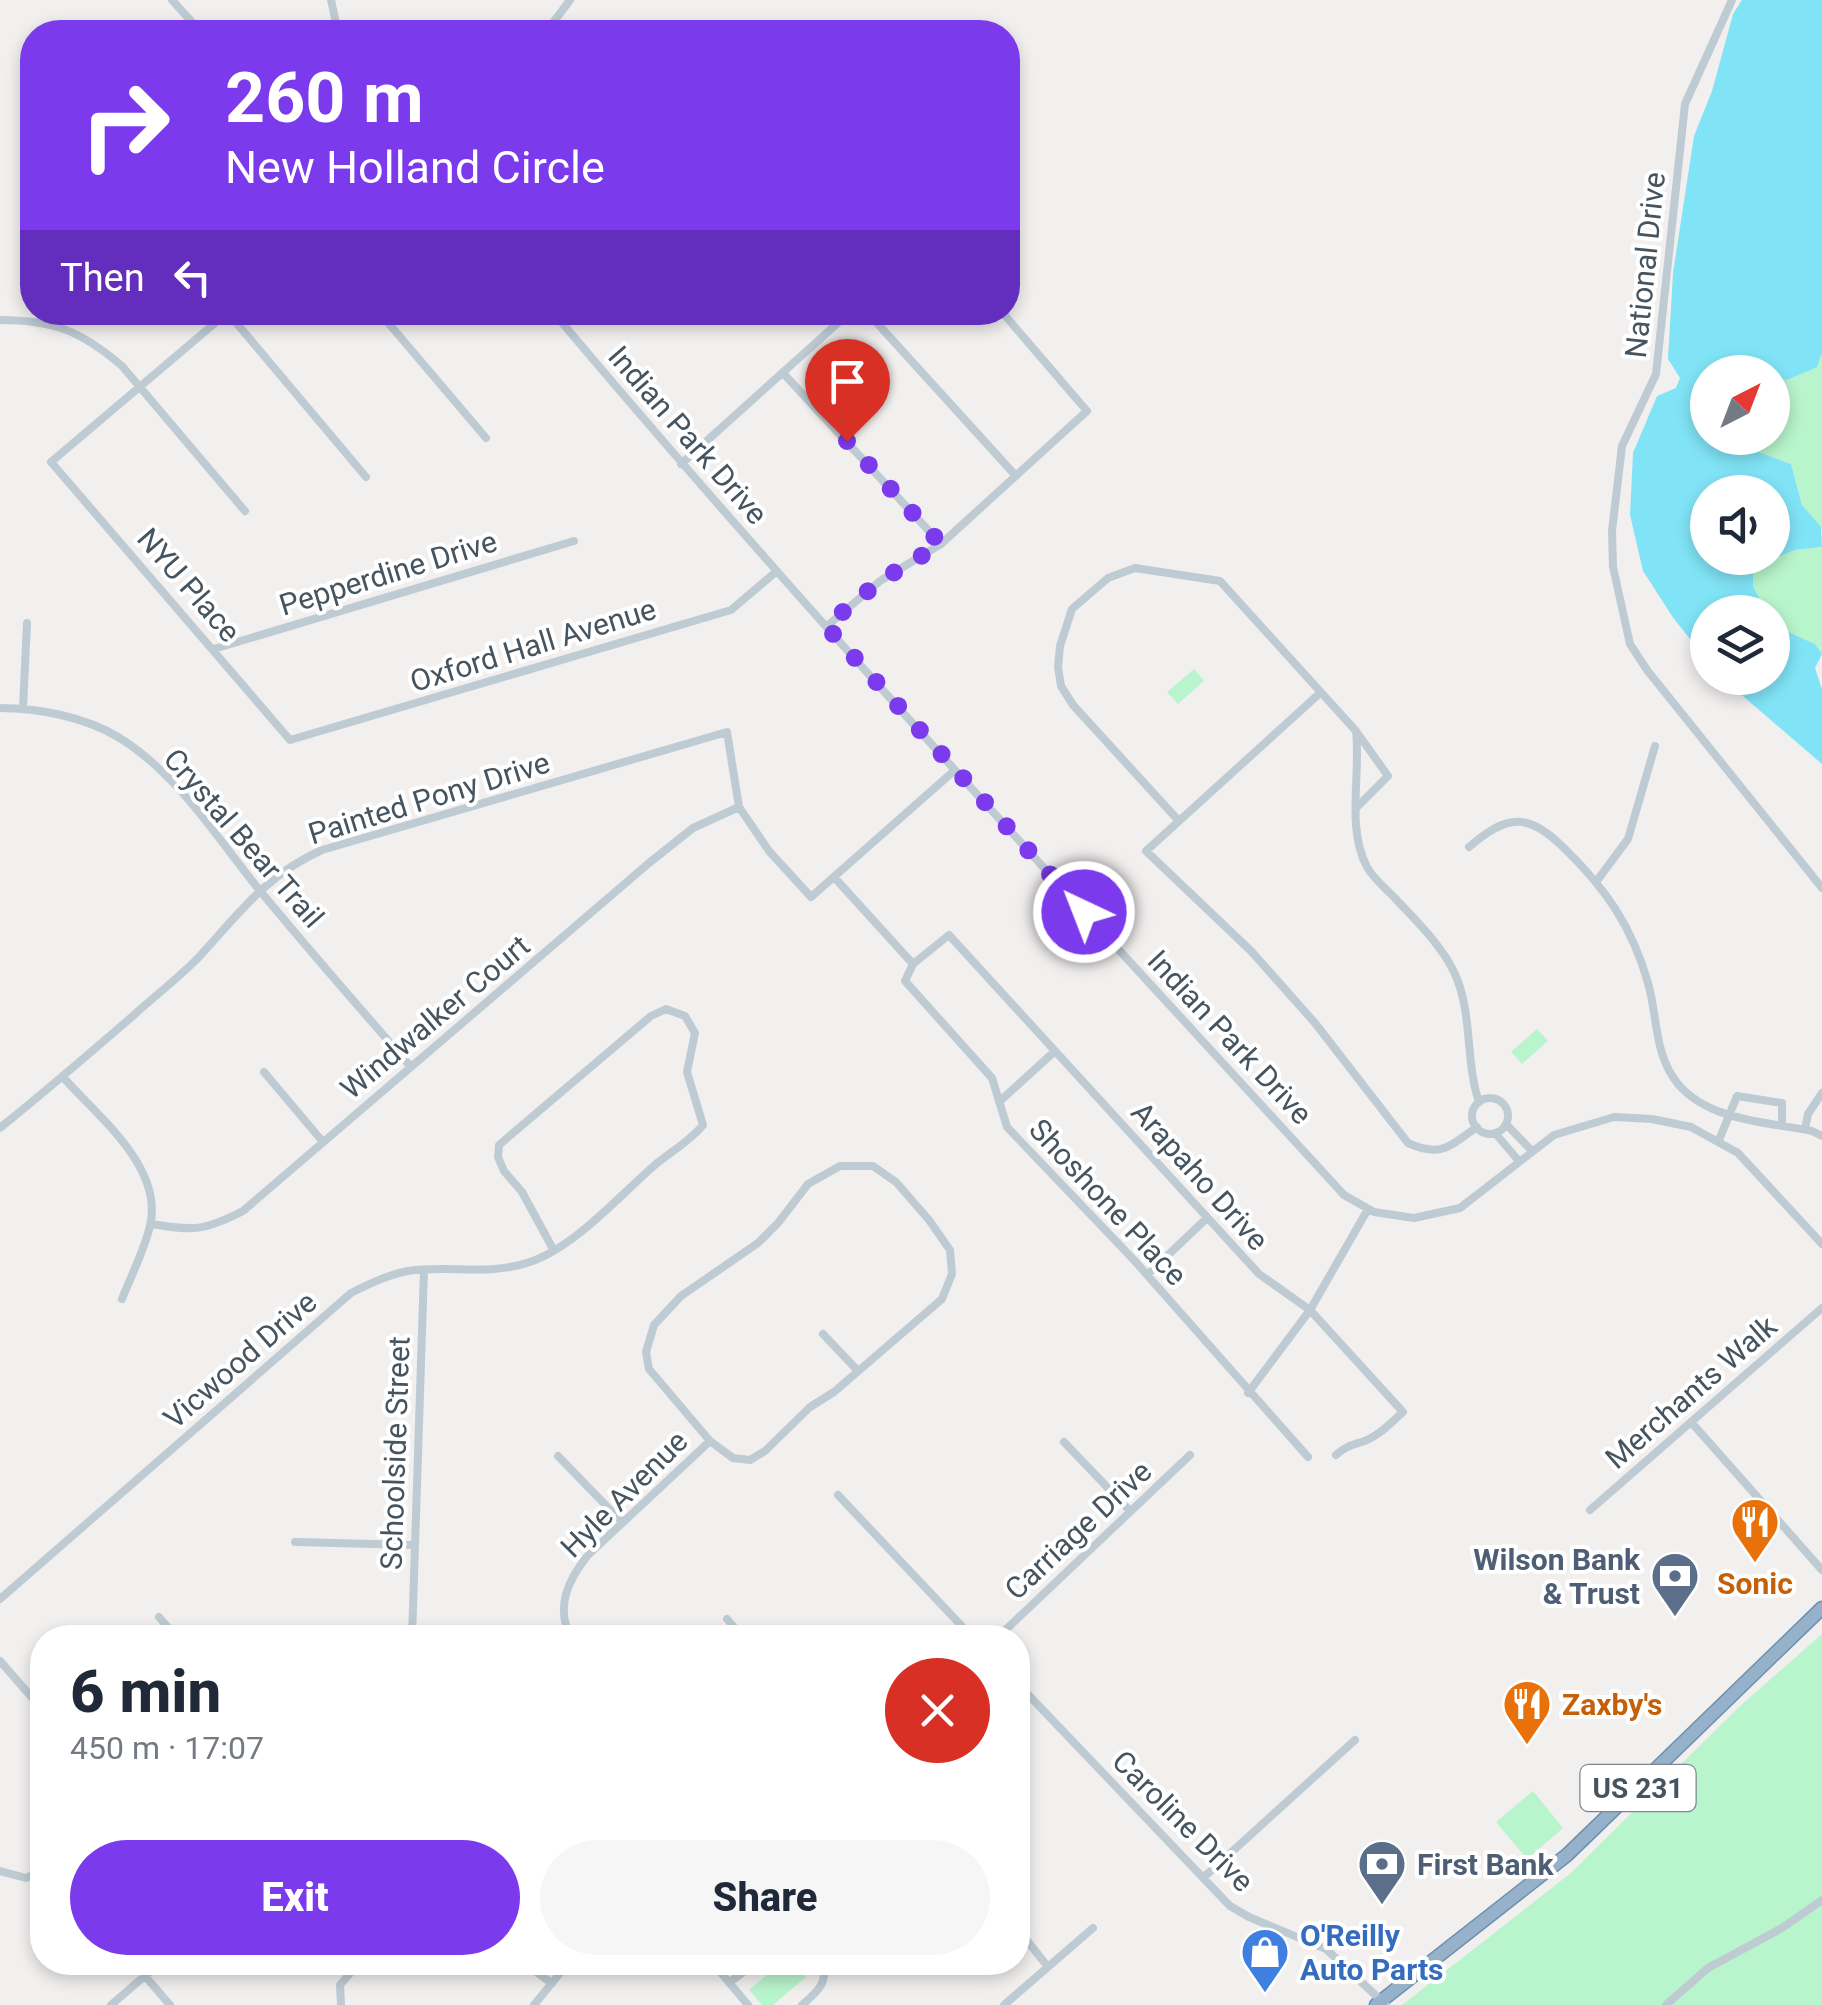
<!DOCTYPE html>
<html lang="en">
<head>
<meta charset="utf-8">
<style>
  body { margin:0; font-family:Roboto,sans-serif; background:#f6f6f7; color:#1f2937; height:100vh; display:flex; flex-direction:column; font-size:38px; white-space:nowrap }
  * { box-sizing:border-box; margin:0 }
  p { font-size:32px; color:#747a83 }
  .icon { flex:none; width:55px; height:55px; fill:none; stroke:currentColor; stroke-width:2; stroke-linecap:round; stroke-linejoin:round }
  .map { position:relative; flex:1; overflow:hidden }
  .drawer { position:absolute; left:30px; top:1625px; width:1000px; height:350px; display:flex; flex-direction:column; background:#fff; border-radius:40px; box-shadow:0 5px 15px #0003 }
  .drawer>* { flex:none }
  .banner { position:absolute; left:20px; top:20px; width:1000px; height:305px; border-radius:40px; box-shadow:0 5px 15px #0003; background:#7c3aed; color:#fff; overflow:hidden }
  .needle { width:65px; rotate:42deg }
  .fabs { position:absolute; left:1690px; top:355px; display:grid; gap:20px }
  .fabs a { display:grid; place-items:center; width:100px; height:100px; border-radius:50%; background:#fff; box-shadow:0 5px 15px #0003; font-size:50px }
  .pin { position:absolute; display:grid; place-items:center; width:85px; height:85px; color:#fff; margin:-102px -42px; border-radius:50% 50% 50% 0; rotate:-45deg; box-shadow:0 0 10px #0007 }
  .pin .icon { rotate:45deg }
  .me { position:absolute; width:110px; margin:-55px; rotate:317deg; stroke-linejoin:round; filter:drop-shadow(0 0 8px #0008) }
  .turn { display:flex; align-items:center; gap:35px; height:210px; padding:0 40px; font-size:45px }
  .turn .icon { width:130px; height:130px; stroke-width:2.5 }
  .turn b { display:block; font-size:70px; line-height:85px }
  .then { display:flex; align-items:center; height:95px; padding:0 40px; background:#0003; gap:20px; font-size:38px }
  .round { display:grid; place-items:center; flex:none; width:105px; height:105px; border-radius:52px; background:#f6f6f7 }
  .overview { display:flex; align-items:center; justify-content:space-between; height:170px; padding:0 40px }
  h1 { font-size:60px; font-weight:800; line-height:75px }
  .cta { display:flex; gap:20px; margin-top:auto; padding:20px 40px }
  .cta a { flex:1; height:115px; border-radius:60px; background:#7c3aed; color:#fff; font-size:40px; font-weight:800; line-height:115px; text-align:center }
  .cta a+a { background:#f6f6f7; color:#1f2937 }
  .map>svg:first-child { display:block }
  .green { fill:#b8f4cc }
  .water { fill:#81e4f6; fill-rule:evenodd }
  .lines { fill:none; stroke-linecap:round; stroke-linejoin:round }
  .trunk-casing { stroke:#6c90af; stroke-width:15 }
  .minor { stroke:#becbd3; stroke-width:8 }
  .trunk { stroke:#96b2ca; stroke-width:12 }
  .route { stroke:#7c3aed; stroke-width:18; stroke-dasharray:0 32.4 }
  .labels { text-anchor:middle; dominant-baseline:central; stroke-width:8; stroke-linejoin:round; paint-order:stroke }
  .shield { fill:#fff; stroke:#7d878f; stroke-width:2.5 }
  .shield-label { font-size:28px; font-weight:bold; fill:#45545f }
  .street-label { font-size:30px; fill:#45545f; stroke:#fff }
  .service-label { font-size:30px; font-weight:bold; fill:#4e5e75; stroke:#fff; text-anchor:end }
  .food-label { font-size:30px; font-weight:bold; fill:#c56008; stroke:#fff }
  .shop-label { font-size:30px; font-weight:bold; fill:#366cbe; stroke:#fff; text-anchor:start }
</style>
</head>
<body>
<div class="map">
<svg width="1822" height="2005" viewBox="0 0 1822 2005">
  <rect width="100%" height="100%" fill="#f2efef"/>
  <!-- green -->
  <path class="green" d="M1822,353V530L1802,505L1791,464L1761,453L1739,438H1772L1773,380H1787L1816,367Z
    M1822,547V654L1815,644L1773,625L1772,612H1766L1753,586V568L1795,550Z
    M1194,669L1204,681L1178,704L1167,692Z
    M1537,1029L1548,1041L1522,1064L1511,1052Z
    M1822,1634V2005H1402L1571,1873L1739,1707Z
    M1533,1791L1563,1828L1527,1859L1496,1822Z
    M781,1963H793L806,1977L773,2005H762L749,1990Z"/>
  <!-- water -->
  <path class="water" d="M1742,0H1822V353L1817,367L1787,380H1773L1772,372H1708V438H1739L1761,453L1791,464L1802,505L1821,527L1822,547L1795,550L1753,567V586L1766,612H1708L1707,660L1674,619L1643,571L1630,515L1633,453L1657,396L1676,388L1680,378L1668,359L1673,273L1694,136L1712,91L1733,14ZM1772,492V558H1708V492Z
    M1773,625L1815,644L1822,654L1815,668L1822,689V764L1722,678H1772Z"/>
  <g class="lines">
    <!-- trunk casing -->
    <g class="trunk-casing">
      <path id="trunk" d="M1376,2005L1567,1855L1822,1608"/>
    </g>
    <!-- minor -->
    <path class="minor" d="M172,0L201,32
      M331,0L338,32
      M1732,0L1685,104L1656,374L1622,446L1612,531L1613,567L1630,644L1647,670L1822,888
      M546,32L570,0
      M228,312L51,462L290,740L731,610L777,571
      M379,312L486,438
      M553,312C808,615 1077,904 1344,1195L1374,1212L1414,1218L1460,1208L1554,1135L1614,1117L1652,1119L1691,1127L1738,1153L1822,1244
      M867,312L1016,476
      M228,313L366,477
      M0,320C54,320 81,331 122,366L245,511
      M783,373L941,544
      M681,464L850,312
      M827,626L880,581L941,544L1087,411L1002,312
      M214,649L574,541
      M1320,693L1146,851L1251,951L1315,1023L1408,1143C1441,1158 1450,1146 1477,1127
      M0,708C38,708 85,717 118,737C176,772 215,835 257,887C307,948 359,1007 411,1067
      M23,708L27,623
      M1356,731L1388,776L1357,807
      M1178,820L1073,705L1061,686L1058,667L1060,646L1072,609L1108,578L1135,568L1220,581L1356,731C1361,775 1346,827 1367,867C1373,878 1384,887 1393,896C1414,919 1442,945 1455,974C1473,1014 1465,1061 1479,1102
      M1469,847C1507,814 1528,812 1565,849C1607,890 1632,927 1648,983C1658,1018 1654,1055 1678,1084C1709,1121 1768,1122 1812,1131L1822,1136
      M834,877L913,964
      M1596,882L1628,839L1655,746
      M264,1072L323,1142
      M63,1077C98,1117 164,1167 150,1226C144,1251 131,1276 122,1299
      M1472 1116a18 18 0 1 1 36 0a18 18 0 1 1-36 0Z
      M999,1102L1055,1051
      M1506,1124L1531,1150
      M0,1128C46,1091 90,1053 134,1015C155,996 177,979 197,959C238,915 264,876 322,850L727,732L739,807L769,851L811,897L955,770
      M1805,1129L1808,1114L1822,1093
      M1495,1133L1518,1160
      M1719,1140L1737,1096L1782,1103V1125
      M840,1166H873L896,1182L929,1220L950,1250L952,1274L942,1299L834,1392L810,1407L765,1451L750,1460L733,1458L710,1441L649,1369L646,1352L654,1325L681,1296L758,1243L778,1223L808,1184Z
      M151,1224C194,1231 204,1231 243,1211L649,863L693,828L739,807
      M1147,1275L1207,1218
      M823,1334L858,1371
      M1248,1393L1310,1310L1368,1209
      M1691,1422L1822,1570
      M1064,1442L1130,1511
      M558,1456L622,1522
      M1308,1457L1133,1259L1007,1127L992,1078L905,981L913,964L949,935L1259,1274L1310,1310L1403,1412C1392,1422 1381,1434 1367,1440C1354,1445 1347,1445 1336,1455
      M838,1495L973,1638
      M1590,1510L1822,1308
      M295,1542L414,1545
      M0,1599L351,1293C369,1284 387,1275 408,1271C448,1265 490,1276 530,1262C575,1247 620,1195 656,1164C672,1151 690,1141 703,1125L687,1072L695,1033L685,1016L666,1009L651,1016L499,1145L498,1157L504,1171L522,1192L553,1249
      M159,1617L177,1638
      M727,1619L743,1638
      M412,1638L424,1270
      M571,1638C555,1607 568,1580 588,1555L710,1441
      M997,1638L1190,1455
      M0,1661L42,1709
      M1018,1684L1230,1906L1249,1917L1326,1949L1386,2005
      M0,1871L26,1878L42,1870
      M1203,1878L1355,1740
      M1018,1929L1048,1967
      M133,1962L170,2005
      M523,1962L550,1982
      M712,1962L748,2005
      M729,1983L756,1962
      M111,2005L161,1962
      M341,2005L340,1985L360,1962
      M534,2005L569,1962
      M802,2005C817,1992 828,1984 823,1962
      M1004,2005L1093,1928
      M1666,2005L1708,1968L1782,1928L1822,1900"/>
    <!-- trunk -->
    <use href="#trunk" class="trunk"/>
  </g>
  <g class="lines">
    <!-- route -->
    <path class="route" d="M847,441L941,544L880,581L826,626L1084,912"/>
  </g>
  <!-- icons -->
  <defs>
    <g id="restaurant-pin" transform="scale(2.5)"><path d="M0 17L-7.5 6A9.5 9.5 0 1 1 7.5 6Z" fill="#e8710a" stroke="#fff"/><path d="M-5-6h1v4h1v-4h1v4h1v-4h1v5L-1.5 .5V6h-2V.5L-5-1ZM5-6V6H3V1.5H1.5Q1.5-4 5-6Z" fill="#fff"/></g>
    <g id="bank-pin" transform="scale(2.5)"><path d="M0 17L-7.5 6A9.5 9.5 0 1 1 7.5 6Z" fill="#5c6f8a" stroke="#fff"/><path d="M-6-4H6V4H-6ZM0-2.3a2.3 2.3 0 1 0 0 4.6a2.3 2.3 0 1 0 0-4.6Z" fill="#fff"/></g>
    <g id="shop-pin" transform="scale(2.5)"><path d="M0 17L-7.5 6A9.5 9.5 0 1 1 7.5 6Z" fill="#3f7fe0" stroke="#fff"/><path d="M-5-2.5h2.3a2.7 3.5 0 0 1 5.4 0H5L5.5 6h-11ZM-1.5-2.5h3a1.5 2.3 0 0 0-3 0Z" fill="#fff"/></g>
  </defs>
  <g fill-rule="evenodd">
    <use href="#restaurant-pin" x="1755" y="1522"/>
    <use href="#bank-pin" x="1675" y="1576"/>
    <use href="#restaurant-pin" x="1527" y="1704"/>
    <use href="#bank-pin" x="1382" y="1864"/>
    <use href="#shop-pin" x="1265" y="1952"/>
  </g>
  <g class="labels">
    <!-- shield labels -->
    <rect class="shield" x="1580.5" y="1765" width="115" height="46" rx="8"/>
    <g class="shield-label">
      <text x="1638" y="1788">US 231</text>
    </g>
    <!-- street labels -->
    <g class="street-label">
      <text transform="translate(1645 265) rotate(-84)">National Drive</text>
      <text transform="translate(688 435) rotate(49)">Indian Park Drive</text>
      <text transform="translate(388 573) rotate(-17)">Pepperdine Drive</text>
      <text transform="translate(189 585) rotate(49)">NYU Place</text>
      <text transform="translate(533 645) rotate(-17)">Oxford Hall Avenue</text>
      <text transform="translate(429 798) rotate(-17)">Painted Pony Drive</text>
      <text transform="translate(244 838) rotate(49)">Crystal Bear Trail</text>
      <text transform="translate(435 1017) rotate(-40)">Windwalker Court</text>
      <text transform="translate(1230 1037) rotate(47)">Indian Park Drive</text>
      <text transform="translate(1200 1176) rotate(48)">Arapaho Drive</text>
      <text transform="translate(1108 1202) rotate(47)">Shoshone Place</text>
      <text transform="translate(240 1360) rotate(-41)">Vicwood Drive</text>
      <text transform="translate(1691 1392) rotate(-41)">Merchants Walk</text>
      <text transform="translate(395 1453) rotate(-88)">Schoolside Street</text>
      <text transform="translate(624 1494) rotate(-45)">Hyle Avenue</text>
      <text transform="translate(1078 1530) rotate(-43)">Carriage Drive</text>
      <text transform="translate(1183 1821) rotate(45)">Caroline Drive</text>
    </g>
    <!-- service labels -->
    <g class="service-label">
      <text x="1640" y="1559">Wilson Bank<tspan x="1640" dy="34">&amp; Trust</tspan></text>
      <text x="1417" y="1864" text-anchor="start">First Bank</text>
    </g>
    <!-- food labels -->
    <g class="food-label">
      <text x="1755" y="1583">Sonic</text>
      <text x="1562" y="1704" text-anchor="start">Zaxby's</text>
    </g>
    <!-- shop labels -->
    <g class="shop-label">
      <text x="1300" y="1935">O'Reilly<tspan x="1300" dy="34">Auto Parts</tspan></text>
    </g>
  </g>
</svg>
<div class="fabs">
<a><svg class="needle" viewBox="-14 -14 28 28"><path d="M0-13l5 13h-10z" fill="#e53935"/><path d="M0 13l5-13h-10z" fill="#747a83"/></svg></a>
<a><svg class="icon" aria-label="sound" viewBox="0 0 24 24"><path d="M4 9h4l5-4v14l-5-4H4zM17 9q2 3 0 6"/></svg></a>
<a><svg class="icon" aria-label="layers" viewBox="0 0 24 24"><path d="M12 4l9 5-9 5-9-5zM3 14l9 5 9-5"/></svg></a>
</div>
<div class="pin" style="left:847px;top:441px;background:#d93025"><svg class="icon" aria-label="arrive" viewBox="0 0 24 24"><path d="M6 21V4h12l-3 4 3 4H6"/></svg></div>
<svg class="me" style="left:1084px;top:912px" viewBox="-20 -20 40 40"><circle r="17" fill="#7c3aed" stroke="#fff" stroke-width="3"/><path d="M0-11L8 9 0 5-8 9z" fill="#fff"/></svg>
<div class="banner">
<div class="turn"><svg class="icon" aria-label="right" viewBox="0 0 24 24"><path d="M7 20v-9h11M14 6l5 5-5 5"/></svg><div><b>260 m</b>New Holland Circle</div></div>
<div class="then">Then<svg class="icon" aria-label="left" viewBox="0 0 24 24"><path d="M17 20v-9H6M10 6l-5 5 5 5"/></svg></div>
</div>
<section class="drawer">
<div class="overview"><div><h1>6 min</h1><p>450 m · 17:07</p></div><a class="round" style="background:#d93025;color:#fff"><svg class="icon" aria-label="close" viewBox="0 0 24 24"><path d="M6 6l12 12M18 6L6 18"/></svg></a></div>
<div class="cta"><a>Exit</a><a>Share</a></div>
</section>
</div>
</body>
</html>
